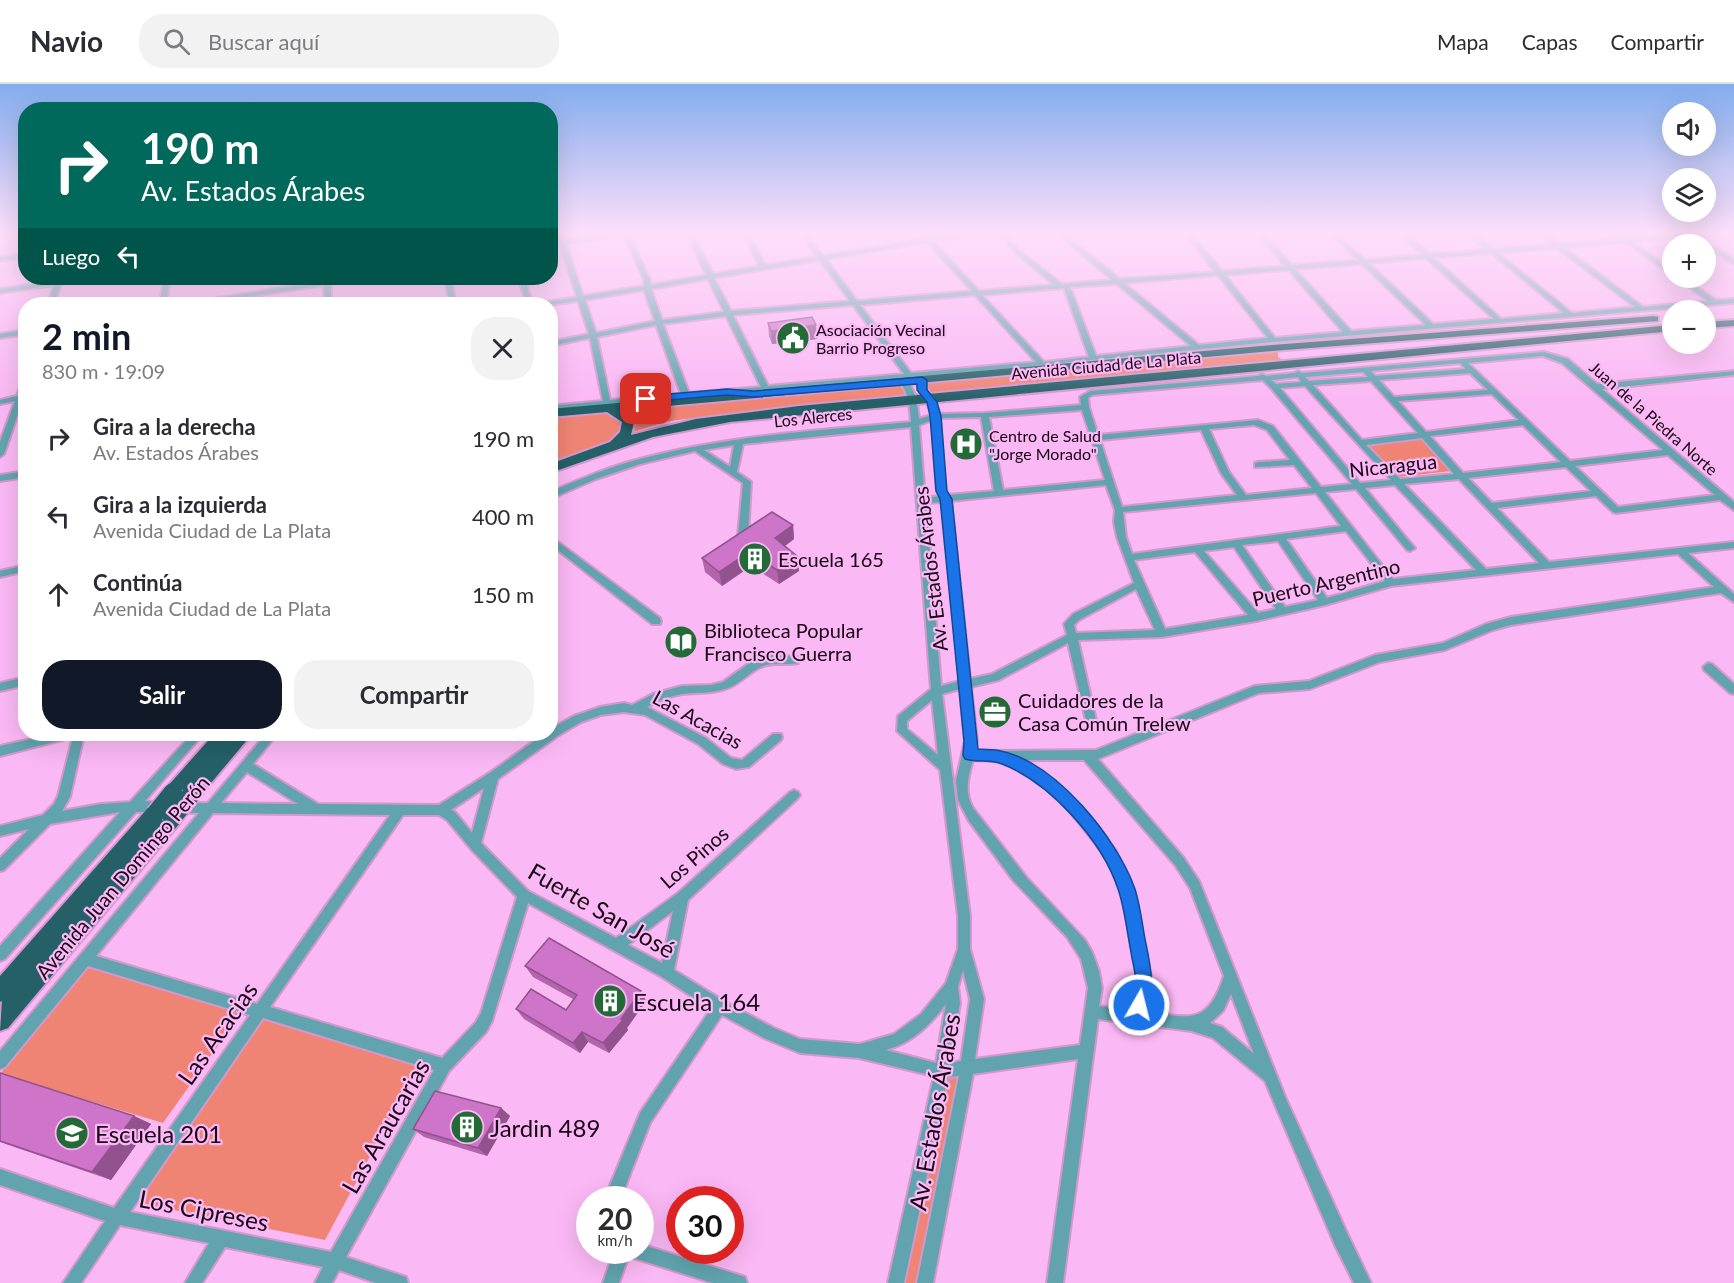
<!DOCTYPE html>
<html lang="es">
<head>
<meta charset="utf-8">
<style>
  body { margin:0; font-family:Lato,sans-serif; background:#f2f2f3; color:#2b2b33; height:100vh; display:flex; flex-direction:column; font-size:22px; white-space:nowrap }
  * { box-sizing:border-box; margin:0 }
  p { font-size:20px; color:#7c7c81 }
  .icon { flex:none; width:33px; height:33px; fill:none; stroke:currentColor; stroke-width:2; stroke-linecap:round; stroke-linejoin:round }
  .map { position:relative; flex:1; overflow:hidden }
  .sheet { position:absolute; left:18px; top:213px; width:540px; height:444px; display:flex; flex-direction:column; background:#fff; border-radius:24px; box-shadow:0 6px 24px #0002 }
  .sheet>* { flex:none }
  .top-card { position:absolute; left:18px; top:18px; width:540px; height:183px; border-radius:24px; box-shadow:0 6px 24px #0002; background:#00695c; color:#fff; overflow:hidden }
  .fabs { position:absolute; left:1662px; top:18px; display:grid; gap:12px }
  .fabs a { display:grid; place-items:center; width:54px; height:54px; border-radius:50%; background:#fff; box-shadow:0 6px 24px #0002; font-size:30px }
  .speed { position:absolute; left:576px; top:1102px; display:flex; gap:12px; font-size:30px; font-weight:700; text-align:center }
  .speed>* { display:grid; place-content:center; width:78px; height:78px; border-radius:50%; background:#fff; box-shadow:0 6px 24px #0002; line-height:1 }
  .speed small { font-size:15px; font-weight:400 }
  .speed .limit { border:9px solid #d22; background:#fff; color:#111 }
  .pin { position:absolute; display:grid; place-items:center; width:51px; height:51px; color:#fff; margin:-26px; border-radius:12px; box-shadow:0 3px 9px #0006 }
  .me { position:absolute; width:66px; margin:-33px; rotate:8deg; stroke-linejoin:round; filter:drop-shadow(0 0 4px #0008) }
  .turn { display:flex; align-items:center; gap:21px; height:126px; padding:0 24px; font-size:27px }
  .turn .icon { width:78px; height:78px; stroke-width:2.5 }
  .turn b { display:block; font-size:42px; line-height:51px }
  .then { display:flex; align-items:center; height:57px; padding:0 24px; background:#0003; gap:12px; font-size:22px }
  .round { display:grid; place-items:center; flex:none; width:63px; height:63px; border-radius:24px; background:#f2f2f3 }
  .head { display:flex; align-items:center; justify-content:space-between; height:102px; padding:0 24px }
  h1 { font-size:36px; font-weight:700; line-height:45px; color:#111827 }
  .primary-button { display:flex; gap:12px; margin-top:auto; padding:12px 24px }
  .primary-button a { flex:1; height:69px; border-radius:24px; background:#111827; color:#fff; font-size:24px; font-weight:700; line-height:69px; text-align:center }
  .primary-button a+a { background:#f2f2f3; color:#2b2b33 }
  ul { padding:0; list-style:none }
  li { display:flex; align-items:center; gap:18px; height:78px; padding:0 24px }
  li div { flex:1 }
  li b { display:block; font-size:22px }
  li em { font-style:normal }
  header { display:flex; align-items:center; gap:36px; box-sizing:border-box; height:84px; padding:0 30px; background:#fff; border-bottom:2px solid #e1e1e2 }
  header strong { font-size:28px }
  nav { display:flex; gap:33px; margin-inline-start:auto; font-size:21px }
  .search { width:420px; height:54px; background:#f2f2f3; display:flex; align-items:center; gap:15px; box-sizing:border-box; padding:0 21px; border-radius:24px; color:#7c7c81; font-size:22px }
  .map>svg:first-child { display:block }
  .green { fill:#f08474 }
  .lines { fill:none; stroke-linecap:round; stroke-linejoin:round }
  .minor-casing { stroke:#d298cc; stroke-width:4 }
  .highway-casing { stroke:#d298cc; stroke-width:4 }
  .minor { fill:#61a4af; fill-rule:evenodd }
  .highway { fill:#256069; fill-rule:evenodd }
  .highway-bridge-casing { stroke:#d298cc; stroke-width:21; stroke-linecap:butt }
  .highway-bridge { stroke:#256069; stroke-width:18 }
  .wall { fill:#b265ad }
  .shaded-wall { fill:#91528d }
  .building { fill:#cf75c9; stroke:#91528d; stroke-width:1.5 }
  .route { fill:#1a73e8; stroke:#114b97; stroke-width:1.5 }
  .labels { text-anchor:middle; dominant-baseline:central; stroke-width:4.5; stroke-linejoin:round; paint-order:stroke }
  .far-poi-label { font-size:16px; fill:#190418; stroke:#fab8f4; text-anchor:start }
  .far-street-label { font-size:16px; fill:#190418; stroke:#fab8f4 }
  .street-label { font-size:20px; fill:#190418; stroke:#fab8f4 }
  .poi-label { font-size:20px; fill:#190418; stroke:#fab8f4; text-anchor:start }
  .near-street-label { font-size:24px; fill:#190418; stroke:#fab8f4 }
  .near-poi-label { font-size:24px; fill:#190418; stroke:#fab8f4; text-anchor:start }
</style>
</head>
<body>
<header>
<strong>Navio</strong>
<div class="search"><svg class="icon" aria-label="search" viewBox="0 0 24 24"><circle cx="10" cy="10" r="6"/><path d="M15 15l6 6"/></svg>Buscar aquí</div>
<nav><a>Mapa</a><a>Capas</a><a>Compartir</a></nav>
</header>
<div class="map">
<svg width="1734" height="1199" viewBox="0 0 1734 1199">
  <rect width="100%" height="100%" fill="#fab8f4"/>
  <!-- green -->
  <path class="green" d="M1278,266V273L1287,278L935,310L928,307L925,302L929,298Z
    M897,301L903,303L906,309L903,313L693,334L664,338L634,348C637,339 636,330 626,326Z
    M608,327L624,337L622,346L616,354L551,378V333Z
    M1421,355L1451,387L1398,393L1370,362Z
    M89,882L242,928L163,1039L0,990Z
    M258,934L419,981L325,1156L133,1118Z
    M962,990L920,1199H903L945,992Z"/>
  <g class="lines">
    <!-- minor casing -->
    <g class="minor-casing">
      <path id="minor" d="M556,149H562L565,157L613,149H629L650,196L651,201L706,191L686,149H692L713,190L759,182L743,149H749L765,181L817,173L800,149H806L823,172L924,155L922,152L925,150L930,154L961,149H973L970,151L933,157L979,207L1054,201L1015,168L998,149H1004L1019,166L1062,200L1112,196L1057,149H1063L1120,195L1215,188L1185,149H1191L1222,187L1285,182L1257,149H1263L1292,181L1358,176L1330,149H1336L1365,176L1422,171L1399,149H1405L1430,170L1487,166L1467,149H1473L1494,165L1552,160L1538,149H1545L1559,160L1620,155L1613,149H1620L1628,154L1689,149H1719L1716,151L1699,152L1734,175V180L1691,153L1632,158L1672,186V191L1625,158L1564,163L1643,223L1708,217L1676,194H1683L1716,216L1734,215V219L1273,258L921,293L926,296C926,310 935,315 939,330L985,329L1081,321L1080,313L1090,307L1258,292L1262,290L1266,292L1294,289L1298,287L1302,289L1544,268L1568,275L1597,300L1734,287V291L1602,305L1734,418V426L1720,416L1616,429L1613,428L1596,412L1497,424L1549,478L1734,458V464L1688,469L1734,510V518L1721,509L1511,541L1493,546L1445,566L1380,578L1310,605L1259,609L1098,675L1183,773L1199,797L1286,1015L1347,1149L1371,1199H1354L1335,1161L1265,997L1213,954L1192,947L1098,935L1063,1199H1047L1078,975L973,990L933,1199H917L959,992L948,993L904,1199H888L934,992L859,974L800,969L764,954L722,931L650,1039L620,1116H604L640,1029L711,925L662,893L528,819L492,937L486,948L449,987L346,1173L406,1193L408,1199H376L339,1186L332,1199H315L323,1183L225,1163L202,1199H185L209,1159L120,1141L81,1199H63L105,1137L0,1101V1085L114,1124L250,931L88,882L5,983L0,985V967L199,729L174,728L172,724L174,720L208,719L266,650H277L253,680L318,720L439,721L491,688L544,650H550L552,644L574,632L600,623L624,619L632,621L653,610L682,602L711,601L723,598L751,578L772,571L798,573L799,576L798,579C785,582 773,577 761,583C748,589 738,602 725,605C710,610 697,608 682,610C670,612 658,617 647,623L706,654L731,674L742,676L773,650H781L782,653L781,656L749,683L736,685L723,680L698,660L645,631L624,628L601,631L581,638L559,651L498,695L481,759L528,807L616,854L678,809L790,708L794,706L798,708L800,711L798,714L688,816L674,886L725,918L774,944L800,955L860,960L894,950L921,930L946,899L958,865V832L940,686L897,647L898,632L931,605L911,343L743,360L737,388L751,398L748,452L743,455L738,452L743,399L695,367L640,380L596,395L550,415V408C578,396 606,384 636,376C725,352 819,346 911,338C910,322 909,311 900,298L903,295L550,326V322L603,317L590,254L550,262V258L589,250L578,217L550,221L544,220L547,218L577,213L560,161L550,163V159L559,158ZM624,151L644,196V202L583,212L566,160ZM927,158L972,207L857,217L826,175ZM1557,164L1635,223L1572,229L1498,169ZM1491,169L1564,229L1501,235L1434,174ZM1426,174L1494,235L1433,240L1369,179ZM820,176L850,217L731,227L714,194ZM1362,180L1426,241L1351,247L1295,185ZM1289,186L1343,248L1275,254L1225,191ZM1218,191L1268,254L1199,261L1124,199ZM708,195L724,228L662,236L651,205ZM1117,200L1191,262L1096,272L1070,203ZM1064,204L1089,273L1044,278L982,211ZM644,206L655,237L596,249L585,216ZM975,211L1036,278L911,289L860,221ZM853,221L904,290L768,302L733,231ZM726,232L761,303L689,309L663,240ZM656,241L681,310L610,316L597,253ZM1543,272L1562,279L1663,366L1570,377L1468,279ZM1460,279L1466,285L1375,292L1371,287ZM1363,288L1368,293L1309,297L1305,293ZM1470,289L1488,306L1394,313L1379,296ZM1298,293L1301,298L1276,300L1271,296ZM911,295L918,297C918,310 928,317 932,331L919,335C917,321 917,310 908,298ZM1263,296L1271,304L1352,400L1321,403L1273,342L1258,336L1098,351L1089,323L1088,314L1092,311ZM1371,297L1418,349L1362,356L1313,301ZM1305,302L1391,396L1360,399L1280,304ZM1492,310L1519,336L1426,348L1398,317ZM1082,326L1105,396L1003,406L989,333ZM981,333L994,407L948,411L945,407L940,334ZM932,336L937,407L940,412L925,414L919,341ZM1254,341L1267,346L1290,376L1258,378L1255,379V383L1294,381L1312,404L1246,411L1229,388L1209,345ZM1523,341L1561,378L1463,389L1430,352ZM1201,346L1221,389L1237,411L1122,423L1100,356ZM1422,354L1454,390L1400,395L1366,361ZM734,361L730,383L704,366ZM1668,371L1715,411L1618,423L1575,382ZM1566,383L1591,407L1492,419L1468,394ZM1459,395L1539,479L1486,485L1404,400ZM1106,401L1115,426L1114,438L1117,453L1134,499L1073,530L1064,540L1067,551L992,590L970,595L951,417ZM1395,401L1476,486L1393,495L1325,408L1356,405L1407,466L1410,467L1415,464L1413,462L1365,404ZM1316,409L1341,442L1132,470L1126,453L1123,428ZM942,418L960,597L941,602L926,419ZM1346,447L1385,497L1327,514L1286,455ZM1278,457L1318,516L1285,523L1242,461ZM1234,463L1276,525L1258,529L1204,467ZM1195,468L1248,531L1165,545L1134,476ZM1678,470L1714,503L1511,533L1486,540L1443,559L1375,571L1309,597L1254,602L1096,666L975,667L977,657L971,603L999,596L1068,559L1087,641L1088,644H1096L1097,641L1078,556L1162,553L1256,537L1325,521L1391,502ZM1136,505L1155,546L1076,549L1074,541L1079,536ZM960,605L965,657L956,697L958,716L969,737L1013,796L1067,853L1081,875L1088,904L1080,961L975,975L984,915L970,865V832L942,610ZM932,616L938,671L907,645V637ZM973,676L999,677L1021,687L1051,708L1068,725L1107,774L1121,806L1137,894L1132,920L1129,926L1099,922L1102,904L1099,887L1092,868L1085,856L1027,794L973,724C964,708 968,693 973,676ZM1020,676H1084L1175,781L1190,804L1224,892C1207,944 1188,933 1143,927L1151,894L1133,806L1116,767L1076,719L1059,702ZM247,688L298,720L221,719ZM484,704L472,749L455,728L451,726ZM213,729L390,731L257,920L96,872ZM403,731H439L447,736L471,765L517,813L481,929L476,938L442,974L270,923ZM673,827L662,879L628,861ZM963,886L970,915L961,977L950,979L960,919L958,903ZM1231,910L1254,970L1222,943L1210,939L1223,927ZM946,920L936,979L886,966C912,959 930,941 946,920ZM263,934L434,986L331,1168L130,1128Z
        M26,169V173L0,177V173Z
        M57,194H63V196L90,194L61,200L54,220H48L54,201L0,209V205L56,197Z
        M164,194H170L166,220H160Z
        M324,194H330V196L346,194H358L331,200V220H325L324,201L203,220H190L193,218L324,197Z
        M445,194H451L456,220H450Z
        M519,194H525L532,220H526Z
        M26,246V250L0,254V250Z
        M23,295H26V315H23L4,370L0,373V358L15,317L0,320V316L17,312Z
        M26,387V393L0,397V391Z
        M550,452L660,534L661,537L660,540H652L550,460Z
        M26,481V487L0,493V487Z
        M1708,579L1712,580L1734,600V610L1730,609L1704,586L1703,583Z
        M26,593V601L0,607V599Z
        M53,650H84L70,713L62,727L101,720L130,718L192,650H203L145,717L167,719L169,723L167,727L136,728L5,875L0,877V862L120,728L50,740L4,786L0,787V774L29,745L0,752V742L43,731L54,720L58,712L73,653L0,672V662Z
        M640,1160L739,1191L745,1193L747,1199H713L637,1175L631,1173L630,1168L619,1199H603L614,1167H640Z"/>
    </g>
    <!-- highway casing -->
    <g class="highway-casing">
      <path id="highway" d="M1654,232L1658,233V237L1272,267L623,326L628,329L634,338L631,351L696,335L799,322L1672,241V247L730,338L653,353L550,389V380L610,358L620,348L622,338L607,328L550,333V325L1272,261Z
        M1734,236V242L1706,244V238Z
        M214,650H252L196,717L190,720L184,717L181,711L173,716L167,713L164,708L167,703Z
        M155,722L162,724L164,730L172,726L179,728L181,734L179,740L8,944L0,947L2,917L0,918V892L148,724Z"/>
    </g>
    <!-- minor -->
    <use href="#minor" class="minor"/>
    <!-- highway -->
    <use href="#highway" class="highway"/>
    <!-- highway-bridge casing -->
    <g class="highway-bridge-casing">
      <path id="highway-bridge" d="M155,730L173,708
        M172,734L190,712"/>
    </g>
    <!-- highway-bridge -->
    <use href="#highway-bridge" class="highway-bridge"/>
  </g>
  <!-- wall -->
  <path class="wall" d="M768,239L817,255L772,260L769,252Z
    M793,441L794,455L785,462L799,487L779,500L751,482L722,502L705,488L702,474Z
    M525,882L641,907L646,917L627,944L628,946L609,969L588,958L580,969L524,935L516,925L566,926L573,915L533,893Z
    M0,989L134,1032L151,1040L111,1096L0,1058Z
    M501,1024L510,1032L487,1072L424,1053L413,1045Z"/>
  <!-- shaded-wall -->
  <path class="shaded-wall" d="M816,241L817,255L772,260L771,247Z
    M793,441L794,455L777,468L775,454Z
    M749,468L751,482L722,502L719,488Z
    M798,473L799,487L779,500L777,486Z
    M641,907L646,917L627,944L628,946L609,969L603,959Z
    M582,948L588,958L580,969L573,959Z
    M501,1024L510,1032L487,1072L478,1064Z
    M134,1032L151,1040L111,1096L92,1088Z"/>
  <!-- building -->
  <path class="building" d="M812,233L816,241L771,247L768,239Z
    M772,428L793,441L775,454L798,473L777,486L749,468L719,488L702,474Z
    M549,854L641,907L621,935L623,936L603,959L582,948L573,959L516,925L531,905L566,926L577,911L525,882Z
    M0,989L134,1032L92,1088L0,1057Z
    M435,1007L501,1024L478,1064L413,1045Z"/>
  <!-- sky -->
  <linearGradient id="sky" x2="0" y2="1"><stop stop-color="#82adee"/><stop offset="0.47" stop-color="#fddffa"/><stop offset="1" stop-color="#fddffa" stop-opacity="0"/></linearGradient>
  <rect width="1734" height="317" fill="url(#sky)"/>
  <!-- route -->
  <path class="route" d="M922,293L927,296V306L937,318L941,332L947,407L952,415L978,665C985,666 994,665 1001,667C1056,679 1117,754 1135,805C1140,821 1142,838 1145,855C1150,880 1156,902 1146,927L1139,929L1133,927C1129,916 1135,906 1135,895C1136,887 1132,877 1131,868C1127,848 1125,825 1118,805C1102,756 1049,698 1002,680C990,675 977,679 965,675L963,671L964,657L940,415L936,407L930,332L927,318L917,306V300L754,313L727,311L646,318L641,315L646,312L727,305L754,307Z"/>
  <!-- icons -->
  <defs>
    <g id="civic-disc" transform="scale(1.725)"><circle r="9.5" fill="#236a37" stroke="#fab8f4"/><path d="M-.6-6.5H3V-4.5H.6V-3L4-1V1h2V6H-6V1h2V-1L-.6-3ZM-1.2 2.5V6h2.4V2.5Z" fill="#fff"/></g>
    <g id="hospital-disc" transform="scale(1.725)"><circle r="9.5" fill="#236a37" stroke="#fab8f4"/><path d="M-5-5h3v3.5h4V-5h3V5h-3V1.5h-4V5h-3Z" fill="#fff"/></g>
    <g id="building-disc" transform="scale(1.725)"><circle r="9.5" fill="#236a37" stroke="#fab8f4"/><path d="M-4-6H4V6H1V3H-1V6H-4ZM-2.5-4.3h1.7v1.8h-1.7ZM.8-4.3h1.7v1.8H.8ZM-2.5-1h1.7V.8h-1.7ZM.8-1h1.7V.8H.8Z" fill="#fff"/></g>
    <g id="library-disc" transform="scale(1.725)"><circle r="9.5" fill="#236a37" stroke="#fab8f4"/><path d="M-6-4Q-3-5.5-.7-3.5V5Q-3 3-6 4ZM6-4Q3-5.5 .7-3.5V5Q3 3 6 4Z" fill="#fff"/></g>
    <g id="office-disc" transform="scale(1.725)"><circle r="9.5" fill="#236a37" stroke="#fab8f4"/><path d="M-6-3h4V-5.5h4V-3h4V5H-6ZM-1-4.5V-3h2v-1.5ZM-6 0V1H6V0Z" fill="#fff"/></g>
    <g id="school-disc" transform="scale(1.725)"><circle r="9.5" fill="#236a37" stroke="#fab8f4"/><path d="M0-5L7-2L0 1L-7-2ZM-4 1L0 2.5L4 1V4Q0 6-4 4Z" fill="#fff"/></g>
  </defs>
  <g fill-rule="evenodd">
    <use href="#civic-disc" x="793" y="254"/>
    <use href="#hospital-disc" x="966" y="360"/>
    <use href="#building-disc" x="755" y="475"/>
    <use href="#library-disc" x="681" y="558"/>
    <use href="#office-disc" x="995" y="628"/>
    <use href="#building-disc" x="610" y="917"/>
    <use href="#building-disc" x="467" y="1043"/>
    <use href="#school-disc" x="72" y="1049"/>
  </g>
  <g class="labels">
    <!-- far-poi labels -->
    <g class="far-poi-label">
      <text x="816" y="245">Asociación Vecinal<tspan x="816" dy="18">Barrio Progreso</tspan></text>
      <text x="989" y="351">Centro de Salud<tspan x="989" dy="18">"Jorge Morado"</tspan></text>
    </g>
    <!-- far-street labels -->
    <g class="far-street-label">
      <text transform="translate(1106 281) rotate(-5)">Avenida Ciudad de La Plata</text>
      <text transform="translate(813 333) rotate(-6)">Los Alerces</text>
      <text transform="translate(1654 334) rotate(41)">Juan de la Piedra Norte</text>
    </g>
    <!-- street labels -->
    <g class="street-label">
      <text transform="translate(1393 381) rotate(-6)">Nicaragua</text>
      <text transform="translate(930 485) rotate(-97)">Av. Estados Árabes</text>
      <text transform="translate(1326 498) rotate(-13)">Puerto Argentino</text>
      <text transform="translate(698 635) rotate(29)">Las Acacias</text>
      <text transform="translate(694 773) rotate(-41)">Los Pinos</text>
      <text transform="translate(122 793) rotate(-50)">Avenida Juan Domingo Perón</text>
    </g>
    <!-- poi labels -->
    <g class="poi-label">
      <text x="778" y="475">Escuela 165</text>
      <text x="704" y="546">Biblioteca Popular<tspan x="704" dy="23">Francisco Guerra</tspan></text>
      <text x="1018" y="616">Cuidadores de la<tspan x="1018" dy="23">Casa Común Trelew</tspan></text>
    </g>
    <!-- near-street labels -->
    <g class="near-street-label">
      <text transform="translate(602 826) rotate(30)">Fuerte San José</text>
      <text transform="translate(217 949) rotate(-55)">Las Acacias</text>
      <text transform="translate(934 1028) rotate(-80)">Av. Estados Árabes</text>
      <text transform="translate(385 1042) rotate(-60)">Las Araucarias</text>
      <text transform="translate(204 1126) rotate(11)">Los Cipreses</text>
    </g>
    <!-- near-poi labels -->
    <g class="near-poi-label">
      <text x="633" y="917">Escuela 164</text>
      <text x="490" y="1043">Jardin 489</text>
      <text x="95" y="1049">Escuela 201</text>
    </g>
  </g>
</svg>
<div class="fabs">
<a><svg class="icon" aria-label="sound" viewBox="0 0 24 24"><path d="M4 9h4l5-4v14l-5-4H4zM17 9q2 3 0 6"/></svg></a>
<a><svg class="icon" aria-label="layers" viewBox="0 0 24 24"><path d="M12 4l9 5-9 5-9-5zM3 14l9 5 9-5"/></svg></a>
<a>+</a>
<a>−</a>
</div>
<div class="speed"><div>20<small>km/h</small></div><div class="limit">30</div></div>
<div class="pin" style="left:646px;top:315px;background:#d93025"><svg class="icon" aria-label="arrive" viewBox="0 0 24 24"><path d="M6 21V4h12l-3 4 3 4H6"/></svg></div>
<svg class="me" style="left:1139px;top:921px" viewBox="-20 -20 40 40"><circle r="17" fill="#1a73e8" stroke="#fff" stroke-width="3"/><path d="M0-11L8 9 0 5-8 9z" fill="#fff"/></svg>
<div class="top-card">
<div class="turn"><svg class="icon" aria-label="right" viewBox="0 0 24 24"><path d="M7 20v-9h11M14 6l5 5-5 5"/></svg><div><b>190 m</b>Av. Estados Árabes</div></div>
<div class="then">Luego<svg class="icon" aria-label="left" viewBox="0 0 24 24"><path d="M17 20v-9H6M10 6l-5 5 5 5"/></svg></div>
</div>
<section class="sheet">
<div class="head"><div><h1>2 min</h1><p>830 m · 19:09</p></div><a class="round"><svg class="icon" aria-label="close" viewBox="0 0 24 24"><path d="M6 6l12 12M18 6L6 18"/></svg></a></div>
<ul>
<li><svg class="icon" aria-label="right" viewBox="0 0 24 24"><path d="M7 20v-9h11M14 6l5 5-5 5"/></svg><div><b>Gira a la derecha</b><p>Av. Estados Árabes</p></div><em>190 m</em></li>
<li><svg class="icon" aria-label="left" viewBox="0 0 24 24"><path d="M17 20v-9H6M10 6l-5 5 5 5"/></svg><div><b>Gira a la izquierda</b><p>Avenida Ciudad de La Plata</p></div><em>400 m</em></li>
<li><svg class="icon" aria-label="ahead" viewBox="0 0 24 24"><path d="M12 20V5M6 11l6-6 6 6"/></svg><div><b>Continúa</b><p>Avenida Ciudad de La Plata</p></div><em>150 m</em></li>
</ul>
<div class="primary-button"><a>Salir</a><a>Compartir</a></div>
</section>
</div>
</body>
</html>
